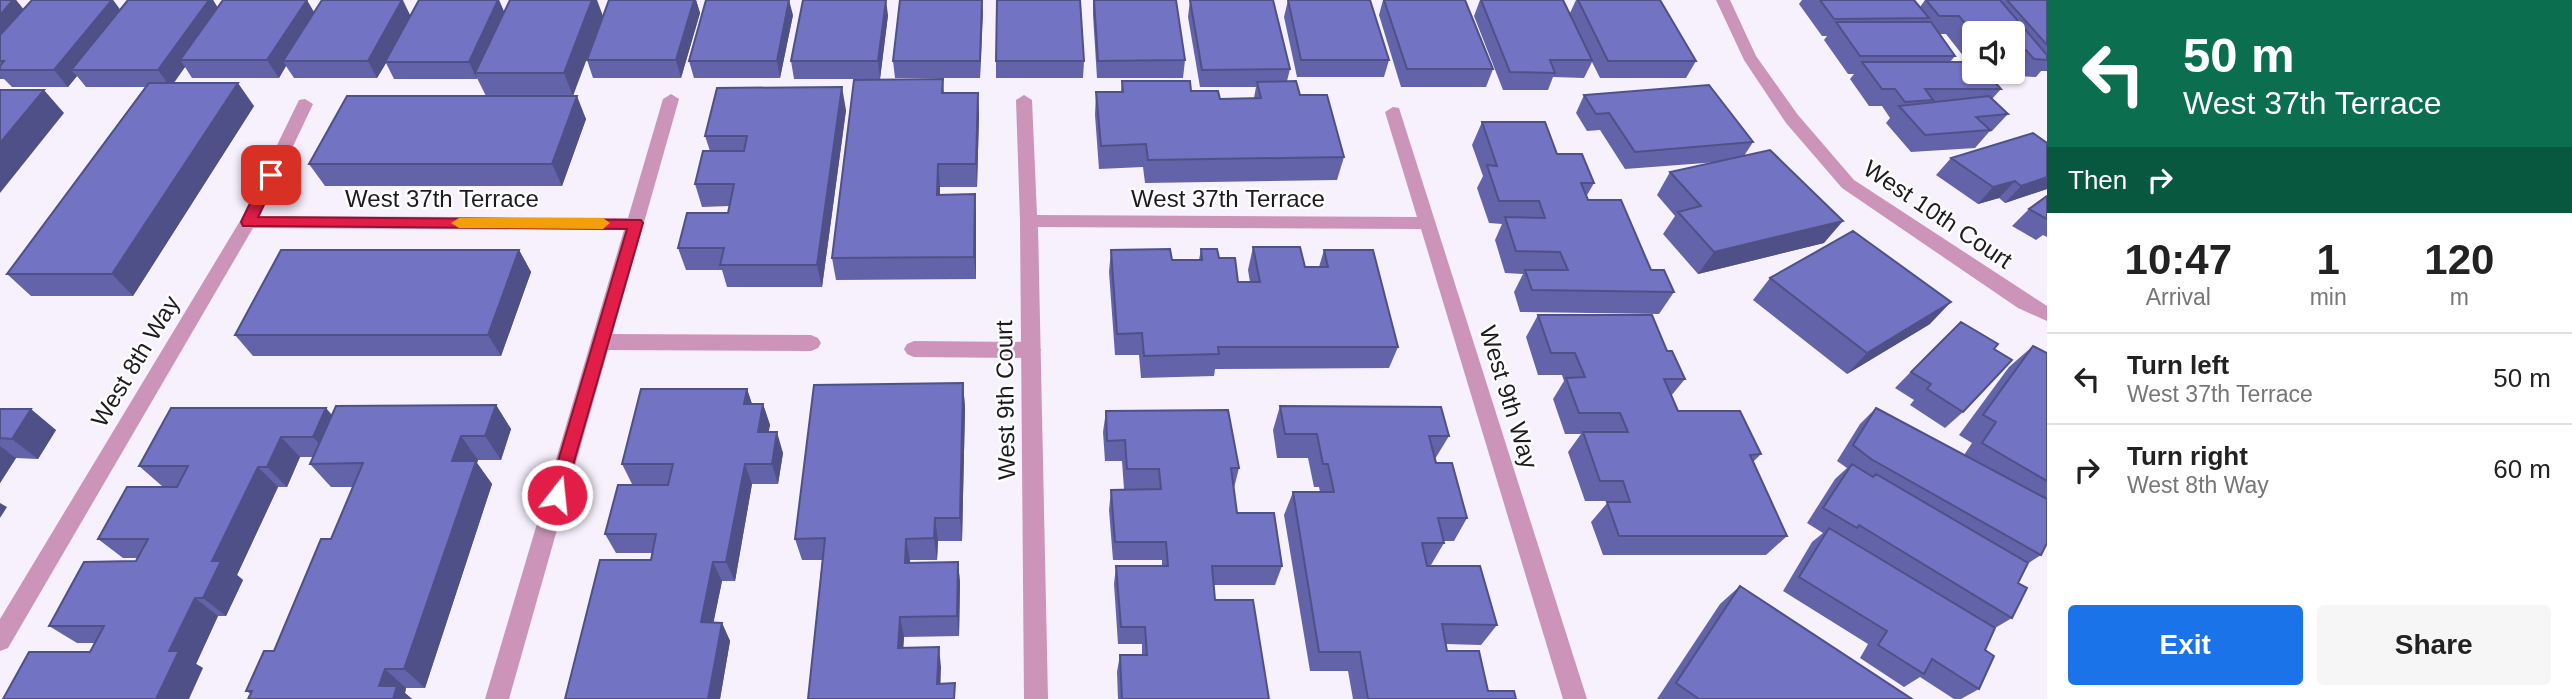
<!DOCTYPE html>
<html lang="en">
<head>
<meta charset="utf-8">
<style>
  body { margin:0; font-family:Helvetica,sans-serif; background:#f6f6f6; color:#222; height:100vh; display:flex; flex-direction:column; font-size:26px; white-space:nowrap }
  * { box-sizing:border-box; margin:0 }
  p { font-size:23px; color:#767676 }
  .icon { flex:none; width:38px; height:38px; fill:none; stroke:currentColor; stroke-width:2; stroke-linecap:round; stroke-linejoin:round }
  .map { position:relative; flex:1; overflow:hidden }
  .drawer { display:flex; flex-direction:column; background:#fff; width:525px }
  .drawer>* { flex:none }
  .guide { background:#0b6e4f; color:#fff; overflow:hidden }
  .fabs { position:absolute; left:1962px; top:21px; display:grid; gap:14px }
  .fabs a { display:grid; place-items:center; width:63px; height:63px; border-radius:7px; background:#fff; box-shadow:0 2px 5px #0004; font-size:35px }
  .pin { position:absolute; display:grid; place-items:center; width:60px; height:60px; color:#fff; margin:-30px; border-radius:14px; box-shadow:0 4px 10px #0006 }
  .me { position:absolute; width:77px; margin:-38px; rotate:16deg; stroke-linejoin:round; filter:drop-shadow(0 0 5px #0008) }
  .turn { display:flex; align-items:center; gap:24px; height:147px; padding:0 21px; font-size:32px }
  .turn .icon { width:91px; height:91px; stroke-width:2.5 }
  .turn b { display:block; font-size:49px; line-height:60px }
  .then { display:flex; align-items:center; height:66px; padding:0 21px; background:#0003; gap:14px; font-size:26px }
  .eta { display:flex; justify-content:space-evenly; align-items:center; height:119px; text-align:center }
  .eta b { font-size:42px; font-weight:700; line-height:49px }
  .action { display:flex; gap:14px; margin-top:auto; padding:14px 21px }
  .action a { flex:1; height:80px; border-radius:7px; background:#1a73e8; color:#fff; font-size:28px; font-weight:700; line-height:80px; text-align:center }
  .action a+a { background:#f6f6f6; color:#222 }
  ul { padding:0; list-style:none }
  li { display:flex; align-items:center; gap:21px; height:91px; padding:0 21px; border-top:2px solid #e0e0e0 }
  li div { flex:1 }
  li b { display:block; font-size:26px }
  li em { font-style:normal }
  main { display:flex; flex:1; min-height:0 }
  .map>svg:first-child { display:block }
  .lines { fill:none; stroke-linecap:round; stroke-linejoin:round }
  .service { fill:#cb94b8; fill-rule:evenodd }
  .minor { fill:#cb94b8; fill-rule:evenodd }
  .wall { fill:#6263a8; fill-rule:evenodd }
  .shaded-wall { fill:#505088 }
  .building { fill:#7273c3; stroke:#505088; stroke-width:2 }
  .route { fill:#e11d48; stroke:#92132f; stroke-width:2 }
  .slow { fill:#f59e0b }
  .labels { text-anchor:middle; dominant-baseline:central; stroke-width:5; stroke-linejoin:round; paint-order:stroke }
  .street-label { font-size:24px; fill:#1e1b20; stroke:#fff }
</style>
</head>
<body>
<main>
<div class="map">
<svg width="2047" height="699" viewBox="0 0 2047 699">
  <rect width="100%" height="100%" fill="#f7f0fd"/>
  <g class="lines">
    <!-- service -->
    <path class="service" d="M601,334L811,335L818,338L821,343L818,348L811,351L601,350L594,347L591,342L594,337Z
      M914,341L1031,342L1038,345L1041,350L1038,355L1031,358L914,357L907,354L904,349L907,344Z"/>
    <!-- minor -->
    <path class="minor" d="M1716,0H1730L1756,56L1798,115L1854,180L2047,306V321L2018,308L1842,188L1786,123L1744,60Z
      M671,94L679,99L509,699H485L624,230L253,228L8,648L0,651V619L240,221L299,100L305,99L313,104L260,216L628,218L663,99Z
      M1024,95L1032,100L1037,215L1417,217L1385,112L1393,107L1399,108L1587,699H1563L1421,229L1038,227L1048,699H1024L1020,221L1016,100Z"/>
  </g>
  <!-- wall -->
  <path class="wall" d="M0,0H16L23,9L113,0L120,10L128,0H213L218,8L314,12L322,0H403L410,15L499,0L504,12L597,0L573,96L586,119L562,186H325L309,164L486,96L477,78V79H394L386,63L377,78H294L286,66L279,78H192L185,67L174,83L254,106L133,296H31L7,274L145,87H86L77,76L68,87H12L4,79H0Z
    M609,0H696L700,13L681,78H593L587,60Z
    M982,0L980,78H895L893,61Z
    M1093,0L1185,60L1183,78H1097L1093,15Z
    M1190,0L1290,69L1287,81L1300,95L1344,157L1337,180L1145,183L1143,167L1099,169L1095,115L1096,92H1121L1122,81L1191,91L1220,99L1254,98L1256,87H1200L1188,17Z
    M1288,0L1389,60L1384,77H1297L1284,17Z
    M1383,0H1465L1493,69L1486,87H1401L1379,15Z
    M1480,0H1563L1570,13L1576,0H1660L1696,61L1686,78H1600L1592,62L1584,78L1553,77L1548,90H1503L1474,16Z
    M1802,0H1914L1920,7L1925,0H2047V71H2041L2036,77L2019,76L2012,68V33H1974V72L2001,89L1992,99L2008,114L1992,131L1989,132L1975,148L1911,152L1886,123L1890,118L1882,106H1869L1850,79L1854,74H1848L1824,40L1827,36H1822L1799,4ZM1939,34H1946L1968,62H1950L1955,56Z
    M793,15L780,78H694L689,61Z
    M888,15L880,79H794L791,61Z
    M996,61H1084L1083,78H996Z
    M943,79L944,93H978L979,115L977,187H940V195L975,194L976,217V279L836,280L832,258Z
    M1584,95L1753,142L1744,156L1824,243L1698,274L1663,234L1675,216L1657,195L1670,172L1718,162L1625,169L1600,130L1587,131L1576,113Z
    M846,110L822,287H727L722,270H686L678,248L728,213L729,206L702,207L695,184L710,151L705,136Z
    M1482,122L1557,154L1594,183L1586,197L1588,200L1651,270L1674,292L1659,314L1520,312L1514,292L1523,274L1505,273L1495,240L1502,224L1489,223L1477,188L1483,176L1472,145Z
    M1951,158L2047,189L2005,203L1999,198L1978,204L1936,175Z
    M2047,196V237L2043,235L2036,240L2012,226L2029,209Z
    M1253,247L1305,267H1319L1324,250L1398,347L1389,368L1215,369L1214,376L1141,378L1139,355H1115L1109,272L1111,250L1172,260H1199L1201,249L1219,258L1238,282H1250L1248,270Z
    M519,250L531,272L501,356H253L235,335Z
    M1770,278L1930,324L1847,374L1753,300Z
    M1538,315L1667,351L1685,379L1671,396L1678,411L1761,454L1753,462L1787,536L1766,555H1603L1591,522L1608,502L1607,501H1585L1568,452L1581,434H1565L1553,399L1564,381L1562,375H1538L1526,337Z
    M1944,338L1994,349L1963,412L1945,428L1910,405L1914,400L1895,388Z
    M2033,346L2047,353V498H2046L2041,555L2027,564L2018,583L2012,618L1995,628L1985,650L1979,689L1961,699H1954L1920,677L1904,687L1860,658L1868,644L1783,591L1812,542L1823,533L1807,523L1835,479L1847,468L1837,461L1860,424L1876,408L1964,455L1972,443L1959,435L2009,367Z
    M963,383L965,408L962,541H938L937,560H910V563L958,562L960,583L959,636L904,637L903,648L941,667L808,699L822,560H802L795,539Z
    M747,389L752,404H763L770,425L768,432L783,453L778,484H752L735,581H722L713,623H722L730,641L720,699H565L651,560L652,553H616L605,534L668,484H632L622,464Z
    M496,405L511,429L501,460H478L477,463L492,484L425,688H406L405,693L412,699H248L251,694L246,691L274,651L331,539L353,487H331L310,464L313,457H300L287,487H278L237,575L243,580L226,616H218L196,664L203,668L90,652L94,643H77L49,626L136,561L138,558H123L98,539L177,486H162L139,466L332,415Z
    M1280,406L1449,436L1435,459L1467,518L1454,541H1443L1444,543L1431,565H1427V566L1497,625L1481,645L1446,644L1447,651L1488,691L1516,699H1353L1348,671H1310L1284,515L1293,492H1320L1319,487H1314L1308,458H1277L1273,430Z
    M0,409L56,430L38,459L16,458L0,483Z
    M1106,411L1239,468L1234,488L1237,513L1282,566L1275,585H1214L1215,600L1269,699H1118L1117,672L1120,655H1142V644H1118L1114,584L1116,566H1162V560H1113L1109,510L1111,490L1156,489H1124L1122,461H1105L1103,432Z
    M1740,586L1912,699H1657L1720,604Z"/>
  <!-- shaded-wall -->
  <path class="shaded-wall" d="M13,0H16L29,16L0,48V15Z
    M112,0H113L125,16L71,70L77,76L68,87L54,70Z
    M209,0H213L222,15L180,60L185,67L170,87L158,70Z
    M307,0L317,17L283,61L286,66L279,78L267,60Z
    M402,0L411,17L385,62L386,63L377,78L368,61Z
    M498,0H499L506,16L475,73L477,78V79L469,62Z
    M592,0H597L603,16L573,96L564,73Z
    M694,0H696L700,13L681,78L676,60Z
    M789,0L793,15L780,78L777,61Z
    M886,0L888,15L880,79L878,61Z
    M982,0L983,13L980,78V61Z
    M238,83L254,106L133,296L112,274Z
    M842,87L846,110L822,287L817,265Z
    M44,90L64,113L0,193V143Z
    M978,93L979,115L977,187L976,164Z
    M577,96L586,119L562,186L552,164Z
    M938,164L940,187L939,217L937,195Z
    M2047,177V189L2005,203L2021,186Z
    M2015,181L1999,198L1978,204L1993,187Z
    M975,194L976,217V279L974,257Z
    M1843,221L1824,243L1698,274L1714,252Z
    M519,250L531,272L501,356L488,335Z
    M1951,302L1930,324L1847,374L1867,353Z
    M963,383L965,408L962,541L960,518Z
    M747,389L754,410L744,404Z
    M763,404L770,425L765,453L758,432Z
    M496,405L511,429L501,460L485,436Z
    M326,408L344,429L331,457L313,437Z
    M31,409L56,430L38,459L12,439Z
    M777,432L783,453L778,484L772,464Z
    M461,436L478,460L477,463L492,484L425,688L404,669L452,461Z
    M281,437L300,457L287,487L267,467Z
    M0,446L16,458L0,483Z
    M745,464L752,484L735,581L726,562Z
    M258,467L278,487L237,575L243,580L226,616L203,598L212,561Z
    M0,503L7,507L0,518Z
    M935,518L938,541L937,560L934,538Z
    M906,539L910,560L908,584L905,563Z
    M713,562L722,581L710,640L701,622Z
    M958,562L960,583L959,636L957,616Z
    M195,598L218,616L196,664L203,668L189,699H156L169,651Z
    M900,617L904,637L902,668L898,648Z
    M722,623L730,641L720,699H708Z
    M939,647L941,667L940,699L937,684Z
    M385,669L406,688L405,693L412,699H393L379,686Z"/>
  <!-- building -->
  <path class="building" d="M0,0H13L0,15Z
    M32,0H112L54,70H0V66L4,61H0V35Z
    M128,0H209L158,70H71Z
    M223,0H307L267,60H180Z
    M322,0H402L368,61H283Z
    M419,0H498L469,62H385Z
    M510,0H592L564,73H475Z
    M609,0H694L676,60H587Z
    M706,0H789L777,61H689Z
    M803,0H886L878,61H791Z
    M900,0H982L980,61H893Z
    M997,0H1080L1084,61H996Z
    M1094,0H1176L1185,60L1098,61Z
    M1190,0H1273L1290,69L1202,70Z
    M1288,0H1370L1389,60H1301Z
    M1384,0H1465L1493,69H1407Z
    M1481,0H1563L1592,60H1550L1555,73L1510,72Z
    M1578,0H1660L1696,61H1608Z
    M1820,0H1914L1929,18L1834,19Z
    M1926,0H2000L2047,55V60L2034,59L2026,50H2012V33L1974,34L1959,16H1939Z
    M2007,0H2047V45Z
    M1836,22H1931L1955,56H1860Z
    M1862,62H1974V72H1986L2001,89H1925L1933,100L1905,102L1895,89H1882Z
    M943,79L942,93H978L976,164H938L937,195L975,194L974,257L832,258L854,80Z
    M1122,81H1190L1191,91H1218L1220,99L1261,98L1257,82L1296,81L1300,95H1327L1344,157L1148,160L1146,144L1101,146L1096,92H1123Z
    M149,83H238L112,274H7Z
    M1709,85L1753,142L1635,152L1609,113L1596,114L1584,95Z
    M842,87L817,265H720L724,248H678L687,213H728L734,184H695L703,151H744L747,136H705L717,88Z
    M0,90H44L0,143Z
    M347,96H577L552,164H309Z
    M1989,96L2008,114L1976,117L1990,130L1925,135L1899,106Z
    M1482,122H1545L1557,154H1582L1594,183H1581L1588,200H1621L1651,270H1664L1674,292L1532,290L1525,270H1568L1560,252L1516,251L1505,217L1545,218L1539,201H1499L1487,165L1497,166Z
    M2033,133L2047,143V177L2021,186L2015,181L1993,187L1951,158Z
    M1770,150L1843,221L1714,252L1678,212L1701,206L1670,172Z
    M2047,196V219L2029,209Z
    M1853,231L1951,302L1867,353L1770,278Z
    M1253,247H1300L1305,267H1328L1324,250H1373L1398,347H1218L1219,354L1144,356L1142,333L1117,334L1111,250L1170,249L1172,260H1202L1201,249H1217L1219,258H1235L1238,282H1260Z
    M281,250H519L488,335H235Z
    M1538,315H1652L1667,351H1672L1685,379H1664L1678,411H1740L1761,454L1750,455L1787,536H1619L1607,502H1630L1623,481H1600L1583,432H1628L1620,413H1579L1566,378L1585,377L1575,353H1551Z
    M1961,322L1998,344L1994,349L2012,360L1963,412L1927,389L1931,384L1911,372Z
    M2033,346L2047,353V481L1982,443L1996,422L1983,415Z
    M963,383L960,518H935L934,538L906,539L905,563L958,562L957,616L900,617L898,648L939,647L937,684L955,683L954,699H808L825,538L795,539L814,385Z
    M641,389H747L744,404H763L758,432H777L772,464H745L726,562H713L701,622L722,623L708,699H565L600,560H651L656,534H605L618,485H668L673,464H622Z
    M496,405L485,436H461L452,461H476L404,669H385L379,686H397L393,699H248L252,691H246L264,651H274L321,539H331L363,463L310,464L336,406Z
    M1280,406L1441,407L1449,436H1429L1436,463H1452L1467,518H1438L1444,543H1422L1427,566H1480L1497,625L1442,624L1447,651H1479L1488,691H1514L1516,699H1368L1360,652H1319L1293,492H1334L1328,464H1323L1317,434H1285Z
    M171,408H326L313,437H281L267,467H258L212,561H221L203,598H195L169,651H179L156,699H3L29,652H90L104,626H49L84,562L136,561L148,539H98L127,487H177L188,466H139Z
    M1876,408L2047,499V543L2041,555L1871,459L1853,445Z
    M0,409H31L12,439L0,438Z
    M1228,410L1239,468H1231L1237,513H1274L1282,566H1212L1215,600H1253L1269,699H1122L1120,655H1147L1145,627H1121L1116,566H1168L1166,542H1115L1111,490L1161,489L1159,469H1127L1125,440L1107,441L1106,411Z
    M1852,464L1873,477L1876,474L2028,563L2018,583L2027,588L2012,618L1859,525L1857,528L1823,508Z
    M1829,528L1995,628L1985,650L1994,656L1979,689L1932,659L1924,674L1878,645L1887,631L1799,577Z
    M1740,586L1912,699H1699L1676,683Z"/>
  <!-- route -->
  <path class="route" d="M271,170L278,175L258,217L641,220L643,223L563,500L557,502L550,500L548,495L627,229L243,226L241,222L264,175Z"/>
  <!-- slow -->
  <path class="slow" d="M459,218H603L610,223L603,229L459,228L451,223Z"/>
  <g class="labels">
    <!-- street labels -->
    <g class="street-label">
      <text x="442" y="198">West 37th Terrace</text>
      <text x="1228" y="198">West 37th Terrace</text>
      <text transform="translate(1938 214) rotate(34)">West 10th Court</text>
      <text transform="translate(135 361) rotate(-59)">West 8th Way</text>
      <text transform="translate(1509 397) rotate(73)">West 9th Way</text>
      <text transform="translate(1005 400) rotate(-91)">West 9th Court</text>
    </g>
  </g>
</svg>
<div class="fabs">
<a><svg class="icon" aria-label="sound" viewBox="0 0 24 24"><path d="M4 9h4l5-4v14l-5-4H4zM17 9q2 3 0 6"/></svg></a>
</div>
<div class="pin" style="left:271px;top:175px;background:#d93025"><svg class="icon" aria-label="arrive" viewBox="0 0 24 24"><path d="M6 21V4h12l-3 4 3 4H6"/></svg></div>
<svg class="me" style="left:557px;top:495px" viewBox="-20 -20 40 40"><circle r="17" fill="#e11d48" stroke="#fff" stroke-width="3"/><path d="M0-11L8 9 0 5-8 9z" fill="#fff"/></svg>
</div>
<section class="drawer">
<div class="guide">
<div class="turn"><svg class="icon" aria-label="left" viewBox="0 0 24 24"><path d="M17 20v-9H6M10 6l-5 5 5 5"/></svg><div><b>50 m</b>West 37th Terrace</div></div>
<div class="then">Then<svg class="icon" aria-label="right" viewBox="0 0 24 24"><path d="M7 20v-9h11M14 6l5 5-5 5"/></svg></div>
</div>
<div class="eta">
<div><b>10:47</b><p>Arrival</p></div>
<div><b>1</b><p>min</p></div>
<div><b>120</b><p>m</p></div>
</div>
<ul>
<li><svg class="icon" aria-label="left" viewBox="0 0 24 24"><path d="M17 20v-9H6M10 6l-5 5 5 5"/></svg><div><b>Turn left</b><p>West 37th Terrace</p></div><em>50 m</em></li>
<li><svg class="icon" aria-label="right" viewBox="0 0 24 24"><path d="M7 20v-9h11M14 6l5 5-5 5"/></svg><div><b>Turn right</b><p>West 8th Way</p></div><em>60 m</em></li>
</ul>
<div class="action"><a>Exit</a><a>Share</a></div>
</section>
</main>
</body>
</html>
